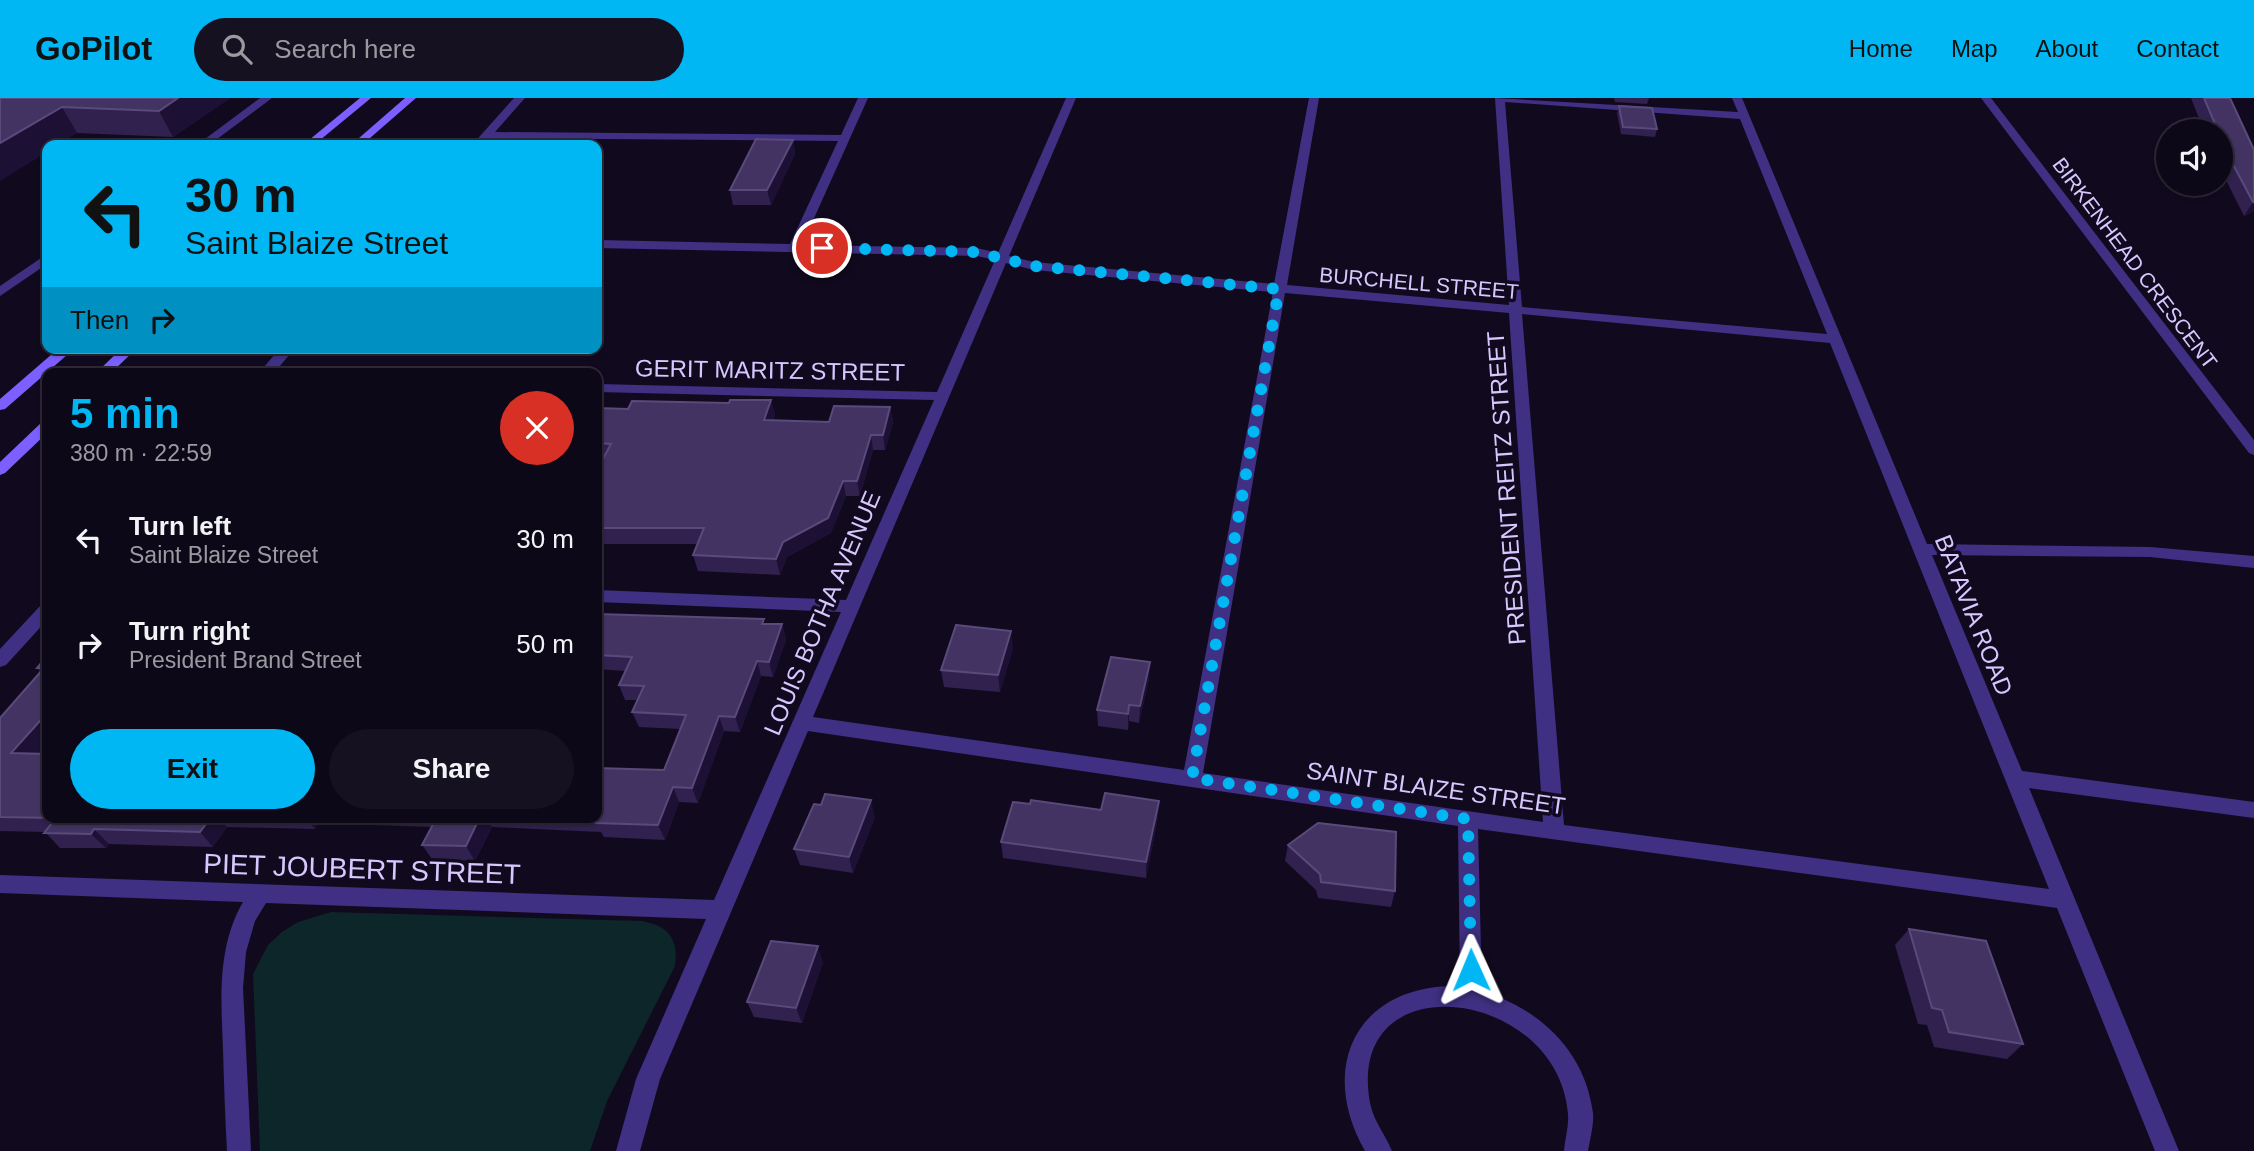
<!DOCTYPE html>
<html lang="en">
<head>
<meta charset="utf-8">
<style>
  body { margin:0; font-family:Helvetica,sans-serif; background:#161120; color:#f1f3f6; height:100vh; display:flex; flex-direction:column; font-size:26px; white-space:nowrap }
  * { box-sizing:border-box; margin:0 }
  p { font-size:23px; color:#9a9aa1 }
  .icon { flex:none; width:38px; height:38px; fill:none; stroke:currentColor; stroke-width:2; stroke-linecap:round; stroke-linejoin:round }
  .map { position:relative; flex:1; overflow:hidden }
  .side { position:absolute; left:42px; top:270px; width:560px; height:455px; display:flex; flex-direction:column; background:#0d0817; border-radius:14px; box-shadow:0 2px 5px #0004,0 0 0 2px #2d2936 }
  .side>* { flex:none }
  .hud { position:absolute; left:42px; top:42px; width:560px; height:214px; border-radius:14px; box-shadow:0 2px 5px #0004,0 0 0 2px #2d2936; background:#00b6f3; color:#111; overflow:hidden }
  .controls { position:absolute; left:2156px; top:21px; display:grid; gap:14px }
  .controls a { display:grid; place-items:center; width:77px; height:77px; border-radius:50%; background:#0d0817; box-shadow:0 2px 5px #0004,0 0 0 2px #2d2936; font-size:35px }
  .pin { position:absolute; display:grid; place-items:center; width:60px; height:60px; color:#fff; margin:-30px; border:4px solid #fff; border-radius:50%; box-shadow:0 2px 7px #0007 }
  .me { position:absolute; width:77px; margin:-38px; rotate:359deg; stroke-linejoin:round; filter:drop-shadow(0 0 5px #0008) }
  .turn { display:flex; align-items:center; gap:24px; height:147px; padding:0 28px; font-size:32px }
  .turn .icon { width:91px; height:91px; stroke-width:2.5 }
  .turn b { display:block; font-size:49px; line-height:60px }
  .then { display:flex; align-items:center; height:66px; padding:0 28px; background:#0003; gap:14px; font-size:26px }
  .round { display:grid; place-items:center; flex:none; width:74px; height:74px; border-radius:37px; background:#161120 }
  .overview { display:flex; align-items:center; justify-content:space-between; height:119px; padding:0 28px }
  h1 { font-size:42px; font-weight:600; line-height:52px; color:#00b6f3 }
  .button { display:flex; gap:14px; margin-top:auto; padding:14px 28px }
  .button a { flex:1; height:80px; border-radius:42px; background:#00b6f3; color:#111; font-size:28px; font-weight:600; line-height:80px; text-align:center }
  .button a+a { background:#161120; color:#f1f3f6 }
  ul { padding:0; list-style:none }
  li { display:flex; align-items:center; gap:21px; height:105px; padding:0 28px }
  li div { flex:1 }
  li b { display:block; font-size:26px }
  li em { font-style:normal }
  header { display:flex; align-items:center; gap:42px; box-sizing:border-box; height:98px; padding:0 35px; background:#00b6f3; color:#111 }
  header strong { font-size:33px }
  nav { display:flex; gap:38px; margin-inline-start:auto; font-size:24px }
  .search { width:490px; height:63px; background:#161120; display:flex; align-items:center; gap:18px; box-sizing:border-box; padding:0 24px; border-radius:38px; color:#9a9aa1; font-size:26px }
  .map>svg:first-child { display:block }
  .green { fill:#0c2629 }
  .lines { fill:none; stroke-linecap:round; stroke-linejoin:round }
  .minor { fill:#403083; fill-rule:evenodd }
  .secondary { fill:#7b5fff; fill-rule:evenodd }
  .wall { fill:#30214f }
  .shaded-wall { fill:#1c1034 }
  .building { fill:#423362; stroke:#594a7b; stroke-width:2 }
  .route { stroke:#00b6f3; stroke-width:12; stroke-dasharray:0 21.6 }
  .labels { text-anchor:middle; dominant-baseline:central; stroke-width:7; stroke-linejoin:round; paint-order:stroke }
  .far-street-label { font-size:21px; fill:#d6c8ff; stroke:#110a1f }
  .street-label { font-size:24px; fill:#d6c8ff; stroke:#110a1f }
  .near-street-label { font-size:28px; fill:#d6c8ff; stroke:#110a1f }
</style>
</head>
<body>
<header>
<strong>GoPilot</strong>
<div class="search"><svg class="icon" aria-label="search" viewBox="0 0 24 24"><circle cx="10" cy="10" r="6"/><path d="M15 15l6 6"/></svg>Search here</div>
<nav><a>Home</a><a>Map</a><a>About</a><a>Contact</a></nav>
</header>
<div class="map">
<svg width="2254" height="1053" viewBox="0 0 2254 1053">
  <rect width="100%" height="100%" fill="#110a1f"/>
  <!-- green -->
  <path class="green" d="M331,814L641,823C668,827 679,841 675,868L607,1003L590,1053H260L253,876L268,847L282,834L298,824Z"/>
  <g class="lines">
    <!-- minor -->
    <path class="minor" d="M260,0H272L209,47H197Z
      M514,0H525L495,34L841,37L858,0H868L802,147L977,150L998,155L1066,0H1076L1009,158L1034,164L1274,186L1309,0H1319L1287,187L1509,207L1495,0L1738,14L1732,0H1742L1927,446L2150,449L2254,458V470L2150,459L1932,457L2022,673L2254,704V720L2029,690L2179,1053H2155L2057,810L1478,731L1482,893C1540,911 1585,953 1593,1015C1594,1027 1590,1041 1588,1053H1564C1565,1041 1569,1028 1568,1016C1558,889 1344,862 1370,1005C1374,1024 1385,1036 1392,1053H1365C1316,967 1359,885 1460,888L1458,728L808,633L660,981L640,1053H616L636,981L706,821L266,805L255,823L246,854L243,890L251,1053H227C225,1019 224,985 223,951C221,900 217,849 243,804L0,795V777L714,802L841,514L597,504V492L846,502L934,302L597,294V286L937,294L995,162L977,158L597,150V142L790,146L838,43L489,40L483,47H472ZM1505,4L1740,21L1827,236L1522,209ZM1006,165L1034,172L1273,194L1184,672L813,619ZM1285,195L1509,215L1543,724L1203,675ZM1522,216L1830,245L2049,791L1564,727Z
      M1981,0H1991L2254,342V357L2249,355Z
      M47,156V166L0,198V188Z
      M280,250H295L274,275H259Z
      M47,505V522L6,567L0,569V551L41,507Z"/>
    <!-- secondary -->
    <path class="secondary" d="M360,0H371L314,47H303Z
      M405,0H416L362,47H351Z
      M59,250H75L5,311L0,312V301Z
      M122,250H137L111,275H96Z
      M47,323V335L5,375L0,377V364L42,324Z"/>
  </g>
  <!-- wall -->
  <path class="wall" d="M0,0H230L173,39L77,35Z
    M1614,0H1649L1647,6L1615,4Z
    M2191,0H2230L2254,52V113L2244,118L2221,72V33H2204Z
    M1619,8L1657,31L1655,39L1621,36L1617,15Z
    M793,42L795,56L771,107H733L730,92Z
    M771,302L775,317L773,322L829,324L890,309L893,324L885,352H873L860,398H846L831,435L787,459L780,477L698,473L693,457L698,446H597V372L603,360H597V310L628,311Z
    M597,516L782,526L786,542L773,579L761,578L740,634L724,633L698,705L679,704L665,742L604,739L601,734L492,729L475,763L432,761L422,747L432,729L318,725L315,731L227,729L213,749L109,746L106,750H60L45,734L0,733V620L40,574L37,570L47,558V646L39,656L47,719H597L664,672L680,631L639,629L632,614L638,602H625L619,587L625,573L597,571Z
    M1013,550L1000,594L944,589L941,572Z
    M1149,581L1139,625L1129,623L1128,632L1098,628L1097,612Z
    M1030,706L1101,712L1158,719L1146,780L1003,760L1001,744Z
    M875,719L853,775L800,767L794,751Z
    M1288,747L1395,793L1391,809L1318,800L1316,792L1285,763Z
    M1909,831L2023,946L2007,961L1934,949L1927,927L1918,926L1895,847Z
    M823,864L802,925L754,919L747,904Z"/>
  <!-- shaded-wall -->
  <path class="shaded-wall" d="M178,0H230L173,39L159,13Z
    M62,9L77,35L58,47H47V54L0,83V45Z
    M793,42L795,56L771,107L767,92Z
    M2253,104H2254V113L2244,118Z
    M771,302L775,317L768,337L764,322Z
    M890,309L893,324L885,352L883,337Z
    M871,337L873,352L860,398L857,383Z
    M843,383L846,398L831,435L787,459L780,477L776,461L783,444Z
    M782,526L786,542L773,579L769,564Z
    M1011,533L1013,550L1000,594L998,577Z
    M757,563L761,578L740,634L735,619Z
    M1150,564L1149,581L1139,625L1140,608Z
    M1129,607V623L1128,632V616Z
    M47,615V646L26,670L11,655Z
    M719,618L724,633L698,705L692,690Z
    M673,689L679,704L665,742L658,727Z
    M871,702L875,719L853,775L849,759Z
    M1159,703L1158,719L1146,780V764Z
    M211,719H218L227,729L213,749L200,734Z
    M306,719H314L318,725L315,731Z
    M480,719H486L492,729L475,763L466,748Z
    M94,731L109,746L106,750L91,736Z
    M818,848L823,864L802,925L796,910Z"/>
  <!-- building -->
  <path class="building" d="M0,0H178L159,13L62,9L0,45Z
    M2204,0H2230L2254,52V104H2253L2227,55L2221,41V33H2218Z
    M1619,8L1652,10L1657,31L1623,29Z
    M756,41L793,42L767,92H730Z
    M730,302H771L764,322L829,324L834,308L890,309L883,337H871L857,383H843L828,420L783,444L776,461L693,457L704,430H597V372L611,346L597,345V310L628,311L632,303L729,305Z
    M597,516L764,521L762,526H782L769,564L757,563L735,619L719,618L692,690L673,689L658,727L596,725L599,719H597V670L664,672L686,617L632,614L644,588L619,587L632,559L597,557Z
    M956,527L1011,533L998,577L941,572Z
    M47,558V615L11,655L47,656V719H211L200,734L94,731L91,736L44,735L56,720L0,719V620L44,570H37Z
    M1111,559L1150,564L1140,608L1129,607L1128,616L1097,612Z
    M1105,695L1159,703L1146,764L1001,744L1013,704L1030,706L1031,702L1101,712Z
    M825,696L871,702L849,759L794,751L814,706L821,707Z
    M437,719H480L466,748L422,747Z
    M1318,725L1396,734L1395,793L1321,784L1320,776L1288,747Z
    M1909,831L1986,843L2023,946L1949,934L1942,912L1932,910Z
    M771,843L818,848L796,910L747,904Z"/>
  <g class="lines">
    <!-- route -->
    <path class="route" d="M822,150L976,154L1034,168L1279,191L1192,680L1468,721L1471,872"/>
  </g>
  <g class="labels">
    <!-- far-street labels -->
    <g class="far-street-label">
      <text transform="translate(2135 165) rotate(53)">BIRKENHEAD CRESCENT</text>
      <text transform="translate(1419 185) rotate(5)">BURCHELL STREET</text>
    </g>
    <!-- street labels -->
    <g class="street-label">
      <text transform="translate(770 272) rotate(1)">GERIT MARITZ STREET</text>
      <text transform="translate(1506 390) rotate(-94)">PRESIDENT REITZ STREET</text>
      <text transform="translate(822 515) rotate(-67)">LOUIS BOTHA AVENUE</text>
      <text transform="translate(1974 517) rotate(68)">BATAVIA ROAD</text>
      <text transform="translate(1436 690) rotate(8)">SAINT BLAIZE STREET</text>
    </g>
    <!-- near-street labels -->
    <g class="near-street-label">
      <text transform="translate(362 771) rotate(2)">PIET JOUBERT STREET</text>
    </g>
  </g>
</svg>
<div class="controls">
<a><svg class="icon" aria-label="sound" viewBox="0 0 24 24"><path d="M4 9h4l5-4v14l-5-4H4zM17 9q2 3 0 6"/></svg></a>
</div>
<div class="pin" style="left:822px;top:150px;background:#d93025"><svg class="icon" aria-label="arrive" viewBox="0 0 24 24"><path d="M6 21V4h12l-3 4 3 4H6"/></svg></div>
<svg class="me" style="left:1471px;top:872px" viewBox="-20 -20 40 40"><path d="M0-17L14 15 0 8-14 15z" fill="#00b6f3" stroke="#fff" stroke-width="4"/></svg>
<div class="hud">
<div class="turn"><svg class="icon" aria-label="left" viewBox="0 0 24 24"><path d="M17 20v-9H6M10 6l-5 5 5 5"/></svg><div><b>30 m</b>Saint Blaize Street</div></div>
<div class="then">Then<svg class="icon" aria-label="right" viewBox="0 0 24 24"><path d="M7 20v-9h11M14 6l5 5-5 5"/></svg></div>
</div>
<section class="side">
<div class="overview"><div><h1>5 min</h1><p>380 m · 22:59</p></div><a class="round" style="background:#d93025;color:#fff"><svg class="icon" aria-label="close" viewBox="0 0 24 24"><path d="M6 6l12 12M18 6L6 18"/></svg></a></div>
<ul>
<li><svg class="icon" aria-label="left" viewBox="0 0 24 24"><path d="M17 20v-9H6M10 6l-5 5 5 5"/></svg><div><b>Turn left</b><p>Saint Blaize Street</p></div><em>30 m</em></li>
<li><svg class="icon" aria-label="right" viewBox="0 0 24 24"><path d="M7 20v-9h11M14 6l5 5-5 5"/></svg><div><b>Turn right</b><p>President Brand Street</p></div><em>50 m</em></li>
</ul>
<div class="button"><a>Exit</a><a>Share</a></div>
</section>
</div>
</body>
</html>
